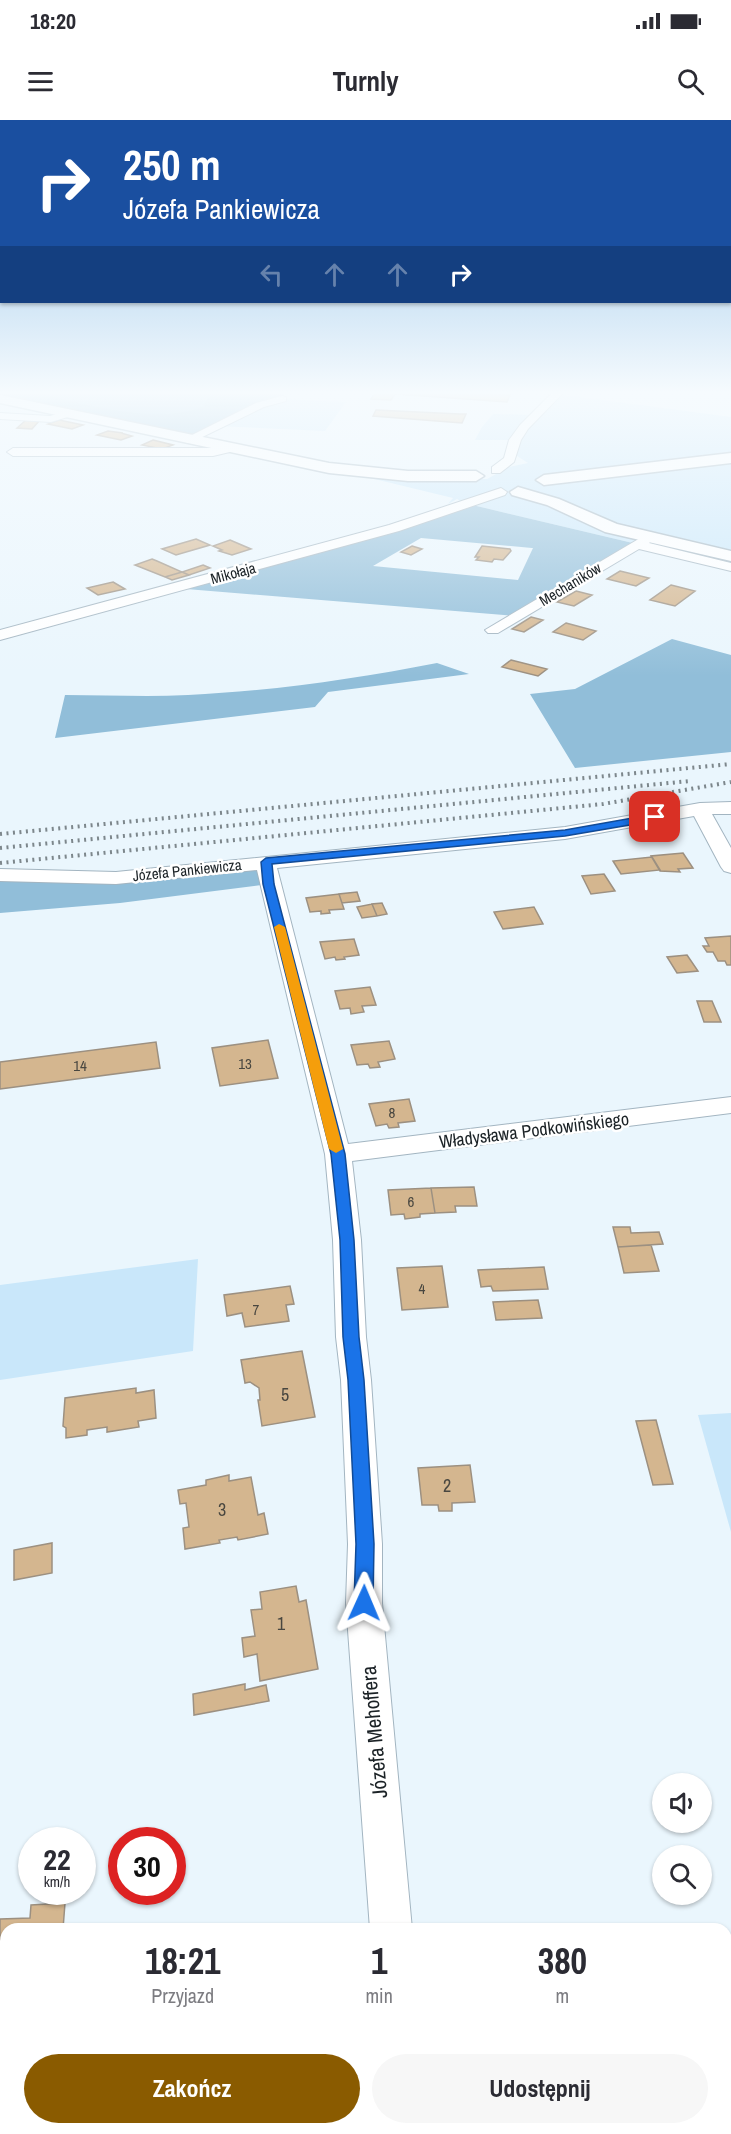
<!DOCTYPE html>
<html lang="pl">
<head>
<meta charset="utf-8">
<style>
  body { margin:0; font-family:"Archivo Narrow",sans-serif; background:#f7f7f7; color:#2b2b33; height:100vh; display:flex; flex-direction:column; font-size:22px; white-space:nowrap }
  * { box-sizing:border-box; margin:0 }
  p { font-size:20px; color:#7c7c81 }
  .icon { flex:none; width:33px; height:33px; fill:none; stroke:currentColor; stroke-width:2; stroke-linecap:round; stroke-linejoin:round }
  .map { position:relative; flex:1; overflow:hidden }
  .details { position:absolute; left:0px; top:1803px; width:732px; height:212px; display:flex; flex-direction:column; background:#fff; border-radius:18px 18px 0 0; box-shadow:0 2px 4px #0004 }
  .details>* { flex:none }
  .hud { position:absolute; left:0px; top:0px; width:732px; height:183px; box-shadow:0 2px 4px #0004; background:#1a4fa0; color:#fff; overflow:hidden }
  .controls { position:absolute; left:652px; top:1653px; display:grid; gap:12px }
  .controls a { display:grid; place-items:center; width:60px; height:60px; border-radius:50%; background:#fff; box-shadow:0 2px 4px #0004; font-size:30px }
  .speed { position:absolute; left:18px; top:1707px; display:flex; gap:12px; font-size:30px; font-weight:700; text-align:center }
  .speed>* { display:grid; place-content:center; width:78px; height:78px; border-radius:50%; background:#fff; box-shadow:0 2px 4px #0004; line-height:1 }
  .speed small { font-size:15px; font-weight:400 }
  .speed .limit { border:9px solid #d22; background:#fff; color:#111 }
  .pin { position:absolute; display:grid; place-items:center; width:51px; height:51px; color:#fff; margin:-26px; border-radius:12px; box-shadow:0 3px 9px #0006 }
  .me { position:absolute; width:66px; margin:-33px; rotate:1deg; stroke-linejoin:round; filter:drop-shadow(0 0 4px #0008) }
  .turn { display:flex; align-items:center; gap:21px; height:126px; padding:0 24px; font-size:27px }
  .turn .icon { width:78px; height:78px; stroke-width:2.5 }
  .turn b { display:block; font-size:42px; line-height:51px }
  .lanes { display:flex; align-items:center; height:57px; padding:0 24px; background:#0003; justify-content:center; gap:30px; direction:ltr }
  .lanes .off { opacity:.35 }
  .eta { display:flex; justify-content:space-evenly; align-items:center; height:102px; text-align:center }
  .eta b { font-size:36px; font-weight:800; line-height:42px }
  .primary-button { display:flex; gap:12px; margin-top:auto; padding:12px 24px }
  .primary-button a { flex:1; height:69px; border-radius:36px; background:#8a5b00; color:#fff; font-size:24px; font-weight:800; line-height:69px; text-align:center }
  .primary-button a+a { background:#f7f7f7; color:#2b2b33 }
  .status { display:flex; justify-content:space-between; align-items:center; height:42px; padding:0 30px; background:#fff; direction:ltr }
  .status svg { height:16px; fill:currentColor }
  header { display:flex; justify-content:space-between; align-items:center; height:78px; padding:0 24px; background:#fff; font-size:27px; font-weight:800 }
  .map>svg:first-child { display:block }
  .green { fill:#c9e7fa }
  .forest { fill:#91bed9; fill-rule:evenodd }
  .water { fill:#9ac7e3 }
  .building { fill:#d4b68f; stroke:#9c9081; stroke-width:1.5 }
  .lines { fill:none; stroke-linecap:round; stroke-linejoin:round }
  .street-casing { stroke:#a3b5c1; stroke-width:2 }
  .secondary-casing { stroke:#a3b5c1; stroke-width:3 }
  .street { fill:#fff; fill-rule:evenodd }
  .secondary { fill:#fff; fill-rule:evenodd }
  .rail { stroke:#7d878c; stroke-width:4; stroke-dasharray:2 4.5; stroke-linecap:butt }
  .route { fill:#1a73e8; stroke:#114b97; stroke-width:1.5 }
  .slow { fill:#f59e0b }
  .labels { text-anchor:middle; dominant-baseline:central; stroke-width:5; stroke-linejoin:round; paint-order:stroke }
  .far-street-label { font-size:15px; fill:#1b2226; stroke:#fff }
  .number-label { font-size:15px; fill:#494740 }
  .street-label { font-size:18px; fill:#1b2226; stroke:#fff }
  .near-number-label { font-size:18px; fill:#494740 }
  .near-street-label { font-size:21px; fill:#1b2226; stroke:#fff }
</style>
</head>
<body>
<div class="status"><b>18:20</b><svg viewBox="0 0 49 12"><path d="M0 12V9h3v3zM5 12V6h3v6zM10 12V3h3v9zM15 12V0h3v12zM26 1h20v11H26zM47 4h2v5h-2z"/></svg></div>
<header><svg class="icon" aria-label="menu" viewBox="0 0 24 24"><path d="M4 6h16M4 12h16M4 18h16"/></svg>Turnly<svg class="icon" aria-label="search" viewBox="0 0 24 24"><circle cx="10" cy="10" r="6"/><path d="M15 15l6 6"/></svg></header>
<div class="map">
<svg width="731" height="2014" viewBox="0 0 731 2014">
  <rect width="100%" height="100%" fill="#eaf6fd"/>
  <!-- green -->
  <path class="green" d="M557,274L731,297V430L647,410V418L637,424L464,383L457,379L448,384L453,378L329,348L408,356L487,359L509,347L528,343L511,332L514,320H475L482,307L493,294L535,295Z
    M282,279L346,282L325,311L217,306Z
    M198,1139L193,1231L0,1260V1165Z
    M731,1293V1412L698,1295Z"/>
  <!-- forest -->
  <path class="forest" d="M0,274H44L85,284L161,294L172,293L205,275L201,274H282V279L188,320L0,279Z
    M464,383L637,424L516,496L174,468ZM421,418L532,428H533L518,460L373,446Z
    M672,519L731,535V632L575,648L530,574L575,569Z
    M437,543L469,554L328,572L315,587L55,618L65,575C106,575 147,577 188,575C272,571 355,559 437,543Z
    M266,742L269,764L120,783L0,793V755L116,758Z"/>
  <!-- water -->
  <path class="water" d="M44,274H201L208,277L204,286C161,305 88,286 44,274Z"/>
  <!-- building -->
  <path class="building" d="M374,274H496L510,275L507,282L395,274L391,280L371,279Z
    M376,290L460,294H466L462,303L373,296Z
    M26,300H40L32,309L17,308Z
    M59,300L83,305L72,309L48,304Z
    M108,311L123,313H121L132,316L121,320L97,315Z
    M153,320L173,325L162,329L142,325Z
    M196,419L210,425L176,435L162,429Z
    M230,420L251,429L232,435L219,431L222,430L213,426Z
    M412,426L422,429L411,435L401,432Z
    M482,426L510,429L511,431L503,440L494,439L492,442L476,440L479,437H475Z
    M152,439L157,441L182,452L165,457L135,445Z
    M203,445L210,448L189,455L182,452Z
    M620,451L649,458L636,466L607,459Z
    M182,452L189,455L172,460L165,457Z
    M113,462L125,469L98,475L87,468Z
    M671,465L695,471L675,486L650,480Z
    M576,471L592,475L574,486L557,482Z
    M531,497L543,500L524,512L512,509Z
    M566,503L596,511L583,520L553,512Z
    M511,540L547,549L538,556L502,547Z
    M683,733L693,748L678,749L680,752L660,751L651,736Z
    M652,737L660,750L621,754L613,741Z
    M604,754L615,771L591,774L582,756Z
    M357,772L360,781L342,783L339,774Z
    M339,774L344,789L329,790L330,793L321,794V791L310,792L306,778Z
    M382,783L387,794L377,796L372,784Z
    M372,784L377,796L362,798L357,787Z
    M534,787L543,804L503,809L494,792Z
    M731,816V845H727L725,841H718L713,832H707L703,826H709L705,818Z
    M354,819L359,835L344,837L345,839L336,840L335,837L325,839L320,822Z
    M687,835L698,851L677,853L667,837Z
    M370,867L376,885L362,886L364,892L351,894L350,888L340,889L335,871Z
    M697,881H712L721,902H704Z
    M268,920L278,958L220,966L212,928Z
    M389,921L395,939L378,942L380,947L370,948L368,944L357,945L351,925Z
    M156,922L160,948L0,969V942Z
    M409,979L415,1001L398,1003L399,1007L389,1008L387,1004L376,1006L369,984Z
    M474,1067L477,1086H455L456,1092L435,1093L431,1068Z
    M431,1068L435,1093L420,1094V1097L405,1099L404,1094L391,1095L388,1070Z
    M613,1107H630L631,1113L659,1112L663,1124L618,1127Z
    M651,1125L659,1151L624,1153L618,1127Z
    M442,1146L448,1187L402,1190L397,1148Z
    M544,1147L548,1169L493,1171L491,1166L481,1167L478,1150Z
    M290,1166L294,1184L286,1185L289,1201L245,1207L242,1193L227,1196L224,1175Z
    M538,1180L542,1198L496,1200L493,1182Z
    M302,1231L315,1297L262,1306L258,1280H260L259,1268L250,1262L245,1263L241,1240Z
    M136,1268V1273L154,1270L156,1298L138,1301L139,1307L107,1312V1307L87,1310V1315L66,1318V1308L63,1306L65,1278Z
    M656,1300L673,1364L653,1365L636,1301Z
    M470,1345L475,1382L452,1383V1391H439L438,1385H422L418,1348Z
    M229,1355V1361L251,1357L258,1395L264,1393L268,1414L238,1420L237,1417L219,1420L220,1423L185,1429L183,1408L189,1407L186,1383L180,1384L178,1370L206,1365V1360Z
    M52,1423V1453L14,1460V1430Z
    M296,1466L299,1482L306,1480L318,1549L260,1561L257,1534L244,1537L242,1518L255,1516L251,1490L262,1489L260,1472Z
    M245,1564V1570L266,1565L269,1581L194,1595L193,1574Z
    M65,1783L63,1809H6V1899H0V1799L30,1798L31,1785Z
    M726,1971H731V2014H669L668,2008H726Z
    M106,2008H213V2014H106Z
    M261,2008H355V2014H261Z
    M493,2008H563L564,2014H493Z"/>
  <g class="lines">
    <!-- street casing -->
    <g class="street-casing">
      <path id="street" d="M551,274H562L528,309L521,320L514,342L500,353H492V347L504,338L509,320L520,305Z
        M282,276L286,277V281L264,287L192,322L188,323L182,320L256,283Z
        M67,291L71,292V296L51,302L0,299V293L50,296Z
        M230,326L234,327V331L213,336H13L7,332L13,328H213Z
        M501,368L507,372L505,375L399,411L0,520V510L389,405Z
        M647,414L654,418L649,423L731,443V451L639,429L498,513H488L485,510Z
        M731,682V694H712L731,728V753L724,751L721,747L694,696L565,719L277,748L348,1024L731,977V993L352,1041L361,1120L366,1217L371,1260L382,1424V1483L412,1809H370L346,1483L348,1424L341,1260L336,1217L333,1120L325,1034L257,750L116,764L0,761V749L116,752L565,707L700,683Z
        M382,2008H428L429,2014H383Z"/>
    </g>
    <!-- secondary casing -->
    <g class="secondary-casing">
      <path id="secondary" d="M0,275L329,343L408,351H476L484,356L476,361H408L329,353L0,283Z
        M731,333V343L544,365L536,360L544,355Z
        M518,367L559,379L617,404L731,431V441L605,412L547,385L512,375L510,372Z"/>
    </g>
    <!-- street -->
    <use href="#street" class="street"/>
    <!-- secondary -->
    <use href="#secondary" class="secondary"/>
    <!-- rail -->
    <path class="rail" d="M0,714L731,644
      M0,728L690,661
      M0,743L603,684L731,662"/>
  </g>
  <!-- sky -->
  <linearGradient id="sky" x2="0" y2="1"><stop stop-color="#89bce6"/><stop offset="0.49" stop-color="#f6fbfe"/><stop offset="1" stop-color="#f6fbfe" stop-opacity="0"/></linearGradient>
  <rect width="731" height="556" fill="url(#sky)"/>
  <!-- route -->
  <path class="route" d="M655,694L660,697L659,700L565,716L272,744L274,764L345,1034L354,1120L359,1217L364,1260L374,1424L373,1483L370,1489L364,1491L357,1489L354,1483L356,1424L348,1260L343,1217L340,1120L331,1034L263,764L261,742L266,738L565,710Z"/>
  <!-- slow -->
  <path class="slow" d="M279,804L285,807L343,1029L336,1033L329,1029L274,807Z"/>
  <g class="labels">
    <!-- far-street labels -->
    <g class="far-street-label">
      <text transform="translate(233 453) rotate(-15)">Mikołaja</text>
      <text transform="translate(570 464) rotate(-31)">Mechaników</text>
      <text transform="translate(187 750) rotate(-6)">Józefa Pankiewicza</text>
    </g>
    <!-- number labels -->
    <g class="number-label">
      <text x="245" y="943">13</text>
      <text x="80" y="945">14</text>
      <text x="392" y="992">8</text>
      <text x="411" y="1081">6</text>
      <text x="422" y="1168">4</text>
      <text x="256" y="1189">7</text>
    </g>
    <!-- street labels -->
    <g class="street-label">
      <text transform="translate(534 1010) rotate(-7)">Władysława Podkowińskiego</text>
    </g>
    <!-- near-number labels -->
    <g class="near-number-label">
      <text x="285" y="1274">5</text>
      <text x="447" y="1365">2</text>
      <text x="222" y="1389">3</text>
      <text x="281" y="1503">1</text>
    </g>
    <!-- near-street labels -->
    <g class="near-street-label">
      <text transform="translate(374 1612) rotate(-95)">Józefa Mehoffera</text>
    </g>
  </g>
</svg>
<div class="controls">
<a><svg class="icon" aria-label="sound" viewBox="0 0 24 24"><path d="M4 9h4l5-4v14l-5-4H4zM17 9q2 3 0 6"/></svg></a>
<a><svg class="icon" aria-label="search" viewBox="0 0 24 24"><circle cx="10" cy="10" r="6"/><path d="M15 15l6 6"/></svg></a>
</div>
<div class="speed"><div>22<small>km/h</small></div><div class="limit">30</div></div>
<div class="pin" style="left:655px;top:697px;background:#d93025"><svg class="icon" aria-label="arrive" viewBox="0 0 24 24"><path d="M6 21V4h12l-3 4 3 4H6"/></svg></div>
<svg class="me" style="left:364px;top:1483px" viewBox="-20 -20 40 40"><path d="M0-17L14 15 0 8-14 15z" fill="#1a73e8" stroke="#fff" stroke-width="4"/></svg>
<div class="hud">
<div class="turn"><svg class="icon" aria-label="right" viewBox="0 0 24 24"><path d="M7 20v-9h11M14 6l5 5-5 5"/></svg><div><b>250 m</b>Józefa Pankiewicza</div></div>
<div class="lanes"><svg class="icon off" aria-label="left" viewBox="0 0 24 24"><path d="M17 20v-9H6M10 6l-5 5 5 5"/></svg><svg class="icon off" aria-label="ahead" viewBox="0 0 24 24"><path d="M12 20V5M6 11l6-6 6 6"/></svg><svg class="icon off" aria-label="ahead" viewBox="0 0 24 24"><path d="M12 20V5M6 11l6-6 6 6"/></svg><svg class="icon" aria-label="right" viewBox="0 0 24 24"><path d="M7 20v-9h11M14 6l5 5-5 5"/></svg></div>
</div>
<section class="details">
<div class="eta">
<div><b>18:21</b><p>Przyjazd</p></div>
<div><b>1</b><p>min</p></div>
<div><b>380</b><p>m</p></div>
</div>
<div class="primary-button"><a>Zakończ</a><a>Udostępnij</a></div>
</section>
</div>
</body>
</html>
